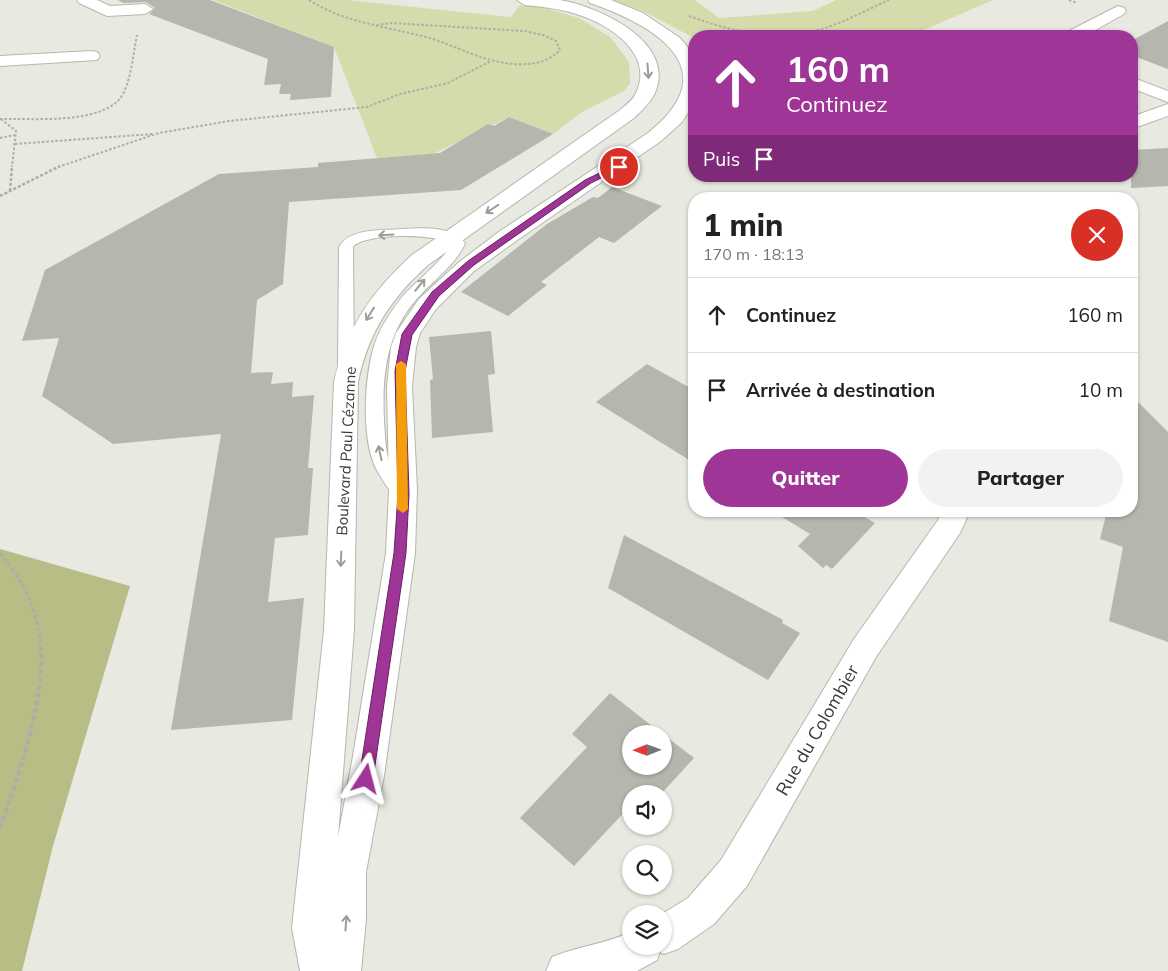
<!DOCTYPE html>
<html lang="fr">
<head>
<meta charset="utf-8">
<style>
  body { margin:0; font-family:Mulish,sans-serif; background:#f2f2f2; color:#222; height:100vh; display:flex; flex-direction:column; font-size:19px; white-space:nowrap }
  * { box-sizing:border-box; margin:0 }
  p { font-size:16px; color:#767676 }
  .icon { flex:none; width:28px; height:28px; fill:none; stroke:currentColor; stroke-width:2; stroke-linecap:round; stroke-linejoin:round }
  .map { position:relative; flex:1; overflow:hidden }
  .sheet { position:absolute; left:688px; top:192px; width:450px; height:325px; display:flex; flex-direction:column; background:#fff; border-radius:20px; box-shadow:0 1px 4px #0004 }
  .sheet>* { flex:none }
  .banner { position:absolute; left:688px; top:30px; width:450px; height:152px; border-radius:20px; box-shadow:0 1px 4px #0004; background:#9f3597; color:#fff; overflow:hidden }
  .needle { width:32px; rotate:269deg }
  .fabs { position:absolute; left:622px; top:725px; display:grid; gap:10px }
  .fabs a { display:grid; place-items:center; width:50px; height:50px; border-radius:50%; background:#fff; box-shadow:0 1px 4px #0004; font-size:25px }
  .pin { position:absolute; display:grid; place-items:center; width:42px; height:42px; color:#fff; margin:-21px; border:2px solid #fff; border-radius:50%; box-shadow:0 1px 5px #0007 }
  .me { position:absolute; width:55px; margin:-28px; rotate:9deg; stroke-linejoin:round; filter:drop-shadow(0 0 4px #0008) }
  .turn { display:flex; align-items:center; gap:18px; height:105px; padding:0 15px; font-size:22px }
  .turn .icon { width:65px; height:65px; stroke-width:2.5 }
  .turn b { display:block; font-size:35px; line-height:42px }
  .then { display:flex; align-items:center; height:48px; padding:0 15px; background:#0003; gap:10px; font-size:19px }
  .round { display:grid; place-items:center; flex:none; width:52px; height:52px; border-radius:26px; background:#f2f2f2 }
  .summary { display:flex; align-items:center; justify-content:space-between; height:85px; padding:0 15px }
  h1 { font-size:30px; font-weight:800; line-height:38px }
  .button { display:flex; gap:10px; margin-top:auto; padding:10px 15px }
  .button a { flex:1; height:58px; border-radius:30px; background:#9f3597; color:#fff; font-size:20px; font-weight:800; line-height:58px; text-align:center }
  .button a+a { background:#f2f2f2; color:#222 }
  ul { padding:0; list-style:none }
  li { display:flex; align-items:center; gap:15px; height:75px; padding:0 15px; border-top:1px solid #e0e0e0 }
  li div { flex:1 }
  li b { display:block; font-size:19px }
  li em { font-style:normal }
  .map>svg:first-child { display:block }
  .green { fill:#d5dbab }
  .forest { fill:#b7bd84 }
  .building { fill:#b5b6ad }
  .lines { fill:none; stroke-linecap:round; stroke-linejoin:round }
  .service-casing { stroke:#b6b7ae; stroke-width:2 }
  .minor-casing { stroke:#b6b7ae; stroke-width:2 }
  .path-far3 { stroke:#adaea7; stroke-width:2; stroke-dasharray:2.5 2; stroke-linecap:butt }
  .path-far2 { stroke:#adaea7; stroke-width:2.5; stroke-dasharray:3 2; stroke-linecap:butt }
  .path-far1 { stroke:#adaea7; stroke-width:3; stroke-dasharray:4 2.5; stroke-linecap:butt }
  .path { stroke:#adaea7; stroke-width:4; stroke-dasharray:5 3; stroke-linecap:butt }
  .service { fill:#fff; fill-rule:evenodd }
  .minor { fill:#fff; fill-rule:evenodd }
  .oneway { stroke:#9c9c9a }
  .route { fill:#9f3597; stroke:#672262 }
  .slow { fill:#f59e0b }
  .labels { text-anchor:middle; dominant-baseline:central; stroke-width:4.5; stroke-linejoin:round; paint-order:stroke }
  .street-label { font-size:15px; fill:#393a36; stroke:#fff }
  .near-street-label { font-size:18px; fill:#393a36; stroke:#fff }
</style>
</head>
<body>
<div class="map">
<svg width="1168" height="971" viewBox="0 0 1168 971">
  <rect width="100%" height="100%" fill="#e8e9e0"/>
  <!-- green -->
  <path class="green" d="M213,0H346L511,17L520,5L544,8L579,18L610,37L629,62L630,83L624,91L582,112L553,134L509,117L433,154L377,158L334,47Z
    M610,0H695L719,18L813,11L836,0H993L910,36H694V38L643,11Z"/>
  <!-- forest -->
  <path class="forest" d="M0,549L130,586L53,846L22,971H0Z"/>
  <!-- building -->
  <path class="building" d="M118,0H210L334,47L331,97L290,100L291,94H279L281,84L264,85L268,59L149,14L155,8L146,2L123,3Z
    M1168,21V69L1131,55V41Z
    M509,117L553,134L461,190L289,202L283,284L257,300L251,373L273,372L271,384L293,382L292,397L314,395L308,468H313L308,535L275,538L268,602L304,598L292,720L171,730L221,434L113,444L42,396L59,338L22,341L45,270L219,174L318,167V163L440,153L488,124L494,126Z
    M1168,148V186L1131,188V150Z
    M612,187L662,206L614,243L599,237L541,282L547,285L508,316L461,292L547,224L593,197L598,198Z
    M491,331L495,374L488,375L493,432L432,438L430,380L433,379L429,337Z
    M647,364L694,390V463L596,402Z
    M1131,395L1168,432V642L1109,621L1123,547L1100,539L1107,511H1131Z
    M772,511H854L875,523L832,569L826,565L823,568L798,546L810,534Z
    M624,535L783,620L782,623L800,633L768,680L608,588Z
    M610,693L662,734H631V766H664V735L694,758L661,794H631V805L574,866L520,818L587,747L572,734Z"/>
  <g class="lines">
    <!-- service casing -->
    <g class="service-casing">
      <path id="service" d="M402,229C422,228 451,225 465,243C458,263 429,284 415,301C386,335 382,376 384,420C385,433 385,448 389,461C393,473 405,482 411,493L408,498C394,502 386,485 379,474C360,444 364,376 375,343C381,326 391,311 402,297C413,284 446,258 451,244C436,233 364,233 353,247L354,367L352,371H340L338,367L339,247C351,227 382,231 402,229Z"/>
    </g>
    <!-- minor casing -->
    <g class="minor-casing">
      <path id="minor" d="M77,0H97L110,6L145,4L153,9L145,14L107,16L79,3Z
        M517,0C531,0 546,0 559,0C599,6 679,43 654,95C649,104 641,111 634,118L428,265C391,298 368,333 358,382L354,630L338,837L353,756L386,553L389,490L387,386L391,347L396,333L419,299L458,263L500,231L648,133C728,69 656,26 590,3L588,0H611L643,13L680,38L694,55V103L682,122L661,141L516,241L473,272L436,309L420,333L416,347L412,386L417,490L415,553L384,776L366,872V919L361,971H300L292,928L324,630L334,382C345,330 372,291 412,255L620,110C626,105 633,100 636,93C654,55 613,27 582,16C563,9 544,7 525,5Z
        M1118,6L1124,8L1126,11L1124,14L1085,36H1065L1067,32Z
        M91,51L97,52L100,56L97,60L0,66V56Z
        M1131,77L1168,91V102L1131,88Z
        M1168,104V116L1131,129V117Z
        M942,511H970L960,533L876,657L747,886L714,924L678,949L664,954L660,952L657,960L637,971H546L552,957C578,946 606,944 631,932V946H664L662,914L688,898L721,860L854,639L938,520Z"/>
    </g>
    <!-- path-far3 -->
    <path class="path-far3" d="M309,0C346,24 392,27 433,39C460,48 485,62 514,64C531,65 548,63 560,50L556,41L543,35L524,31L390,23L377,25
      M1069,0L1077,3
      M689,16C733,32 779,43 825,28C847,21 868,9 889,0
      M0,119C31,118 109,126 124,92C132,74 133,54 137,35
      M1,119L16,131L12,167
      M0,138L15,135
      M15,144L153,134
      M58,167L159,133L229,121L367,107L400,94L448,83L491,61"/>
    <!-- path-far2 -->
    <path class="path-far2" d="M10,191L12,166
      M0,196L60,166"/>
    <!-- path-far1 -->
    <path class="path-far1" d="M0,553C22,580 36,605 40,641"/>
    <!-- path -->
    <path class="path" d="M0,828C18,776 48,694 40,639"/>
    <!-- service -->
    <use href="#service" class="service"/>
    <!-- minor -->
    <use href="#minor" class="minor"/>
  </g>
  <!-- one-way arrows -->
  <defs><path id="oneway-shaft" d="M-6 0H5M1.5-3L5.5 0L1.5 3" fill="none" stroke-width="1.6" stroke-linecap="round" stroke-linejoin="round" transform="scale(1.25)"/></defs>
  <g class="oneway">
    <use href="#oneway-shaft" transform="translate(648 71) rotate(86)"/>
    <use href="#oneway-shaft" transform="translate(492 209) rotate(146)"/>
    <use href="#oneway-shaft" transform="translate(386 235) rotate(177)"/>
    <use href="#oneway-shaft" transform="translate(420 285) rotate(-50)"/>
    <use href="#oneway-shaft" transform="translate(370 314) rotate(122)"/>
    <use href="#oneway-shaft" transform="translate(380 453) rotate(-102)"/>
    <use href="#oneway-shaft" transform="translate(341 559) rotate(92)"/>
    <use href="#oneway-shaft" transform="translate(346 923) rotate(-86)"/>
  </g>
  <!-- route -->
  <path class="route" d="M616,165L623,167L591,183L474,265L439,296L412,335L405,371L409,494L406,553L373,779L371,784L366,786L361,784L359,779L394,553L398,494L395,371L402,334L432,292L468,261L585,180Z"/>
  <!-- slow -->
  <path class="slow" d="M401,361L406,364L408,509L403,513L397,509L396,364Z"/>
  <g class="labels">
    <!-- street labels -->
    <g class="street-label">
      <text transform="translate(346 451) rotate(-87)">Boulevard Paul Cézanne</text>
    </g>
    <!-- near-street labels -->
    <g class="near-street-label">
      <text transform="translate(817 730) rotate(-60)">Rue du Colombier</text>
    </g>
  </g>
</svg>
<div class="fabs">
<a><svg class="needle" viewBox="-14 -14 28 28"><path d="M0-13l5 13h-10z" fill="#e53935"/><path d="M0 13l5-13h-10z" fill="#767676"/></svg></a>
<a><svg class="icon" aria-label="sound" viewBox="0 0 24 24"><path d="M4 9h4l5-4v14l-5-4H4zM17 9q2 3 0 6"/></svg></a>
<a><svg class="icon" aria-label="search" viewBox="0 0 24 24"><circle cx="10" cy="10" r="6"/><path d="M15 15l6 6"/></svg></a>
<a><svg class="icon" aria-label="layers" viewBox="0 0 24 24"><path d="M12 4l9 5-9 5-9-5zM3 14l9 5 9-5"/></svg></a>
</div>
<div class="pin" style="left:619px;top:167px;background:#d93025"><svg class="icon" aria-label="arrive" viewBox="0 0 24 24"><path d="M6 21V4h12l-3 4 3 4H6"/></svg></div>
<svg class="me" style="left:366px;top:779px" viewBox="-20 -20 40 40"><path d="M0-17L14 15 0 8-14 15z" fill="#9f3597" stroke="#fff" stroke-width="4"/></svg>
<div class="banner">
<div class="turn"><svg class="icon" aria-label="ahead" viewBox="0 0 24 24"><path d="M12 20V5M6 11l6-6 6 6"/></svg><div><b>160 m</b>Continuez</div></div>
<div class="then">Puis<svg class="icon" aria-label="arrive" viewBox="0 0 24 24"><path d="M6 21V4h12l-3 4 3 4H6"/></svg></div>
</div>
<section class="sheet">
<div class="summary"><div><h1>1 min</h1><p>170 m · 18:13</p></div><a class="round" style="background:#d93025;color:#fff"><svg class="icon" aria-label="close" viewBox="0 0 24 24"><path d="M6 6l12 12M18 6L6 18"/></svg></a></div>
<ul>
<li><svg class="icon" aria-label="ahead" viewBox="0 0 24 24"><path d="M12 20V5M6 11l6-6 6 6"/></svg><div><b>Continuez</b></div><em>160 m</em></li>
<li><svg class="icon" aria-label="arrive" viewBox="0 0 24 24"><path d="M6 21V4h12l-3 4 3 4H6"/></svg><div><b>Arrivée à destination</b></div><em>10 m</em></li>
</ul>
<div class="button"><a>Quitter</a><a>Partager</a></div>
</section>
</div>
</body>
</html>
